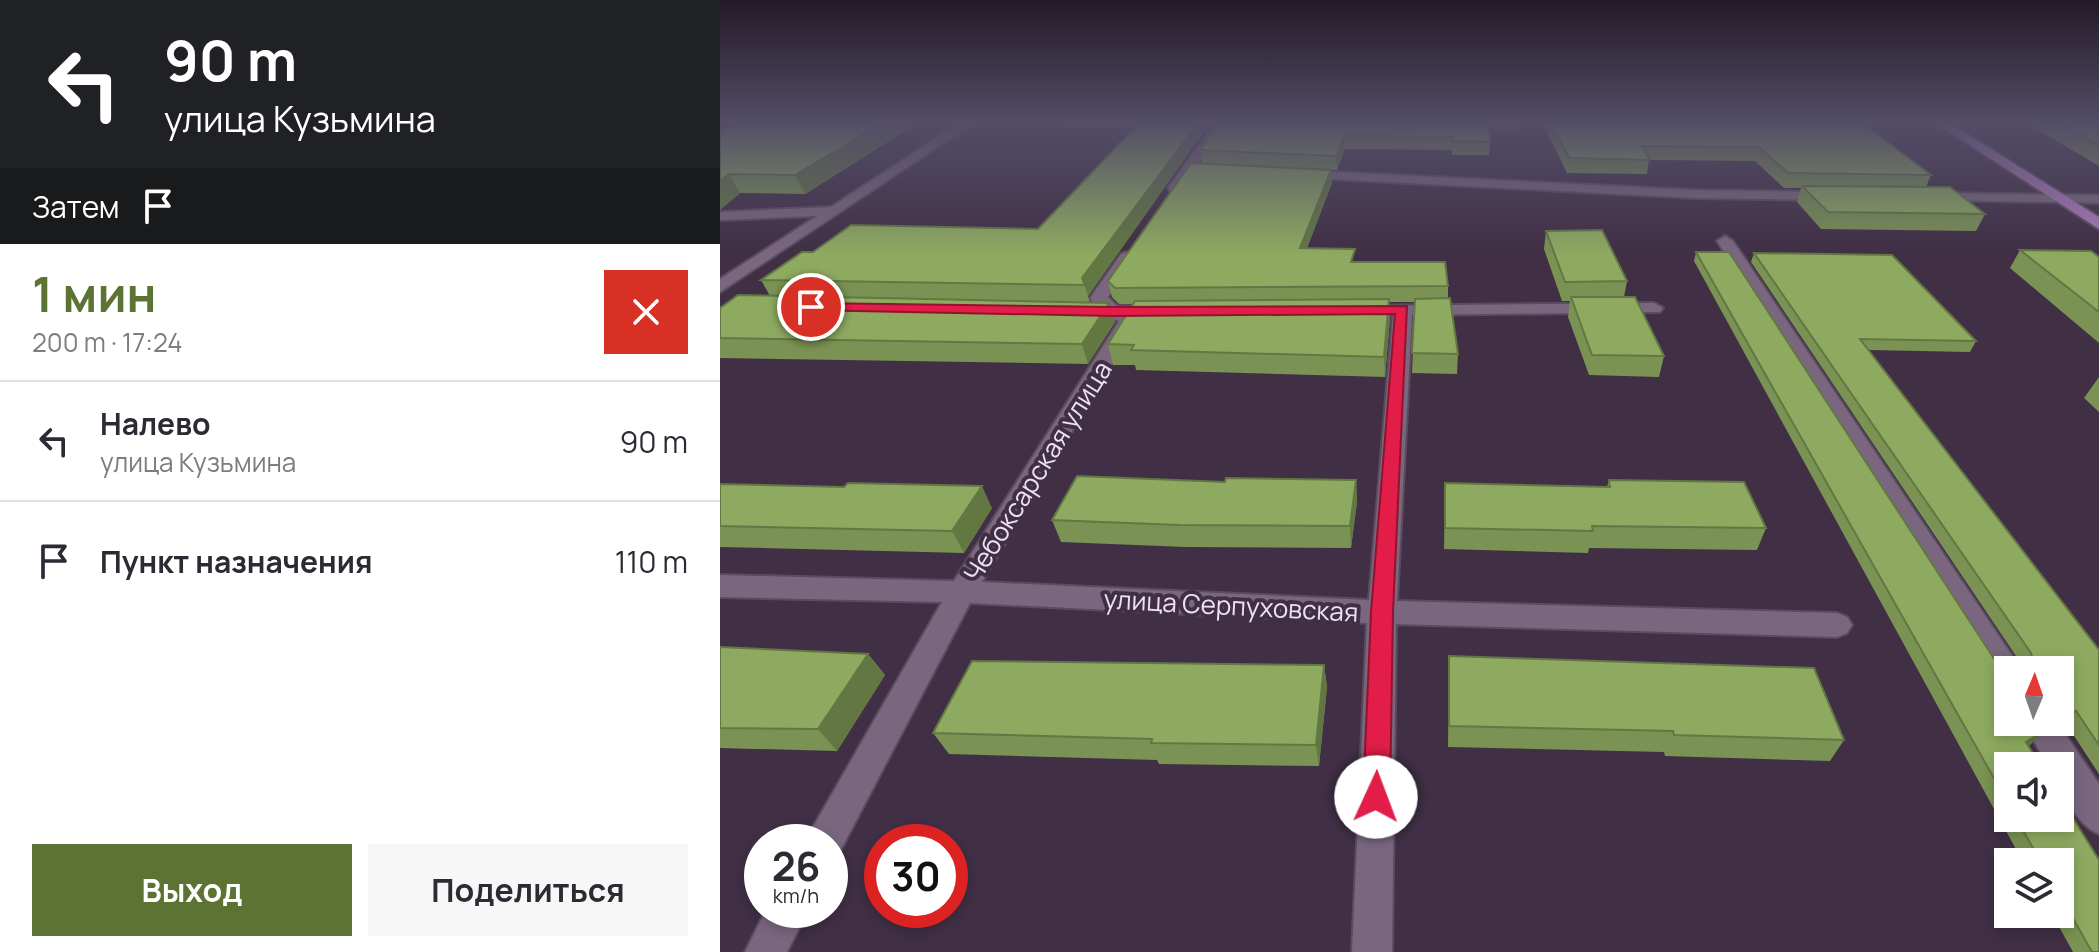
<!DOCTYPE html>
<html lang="ru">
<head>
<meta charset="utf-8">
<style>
  body { margin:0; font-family:Manrope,sans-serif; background:#f7f7f7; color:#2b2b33; height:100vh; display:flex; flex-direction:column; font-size:30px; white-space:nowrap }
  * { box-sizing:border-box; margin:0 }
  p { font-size:26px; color:#7c7c81 }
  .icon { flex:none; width:44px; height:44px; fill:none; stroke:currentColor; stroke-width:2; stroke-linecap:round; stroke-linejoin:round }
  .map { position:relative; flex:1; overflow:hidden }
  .panel { display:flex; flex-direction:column; background:#fff; width:720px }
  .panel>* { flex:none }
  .top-card { background:#202124; color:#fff; overflow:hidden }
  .needle { width:52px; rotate:2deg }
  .buttons { position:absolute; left:1274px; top:656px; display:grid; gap:16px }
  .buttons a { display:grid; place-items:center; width:80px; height:80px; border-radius:0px; background:#fff; box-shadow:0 4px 12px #0003; font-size:40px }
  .speed { position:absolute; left:24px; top:824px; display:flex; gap:16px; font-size:40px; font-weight:700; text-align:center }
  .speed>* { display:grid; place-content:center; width:104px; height:104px; border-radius:50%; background:#fff; box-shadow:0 4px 12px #0003; line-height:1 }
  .speed small { font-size:20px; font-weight:400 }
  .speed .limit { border:12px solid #d22; background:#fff; color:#111 }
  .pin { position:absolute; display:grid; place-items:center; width:68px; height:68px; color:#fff; margin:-34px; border:4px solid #fff; border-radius:50%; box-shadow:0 2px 8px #0007 }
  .me { position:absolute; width:88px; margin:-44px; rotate:2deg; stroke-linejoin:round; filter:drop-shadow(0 0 6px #0008) }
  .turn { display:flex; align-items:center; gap:28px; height:168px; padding:0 32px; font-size:36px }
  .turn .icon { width:104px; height:104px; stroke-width:2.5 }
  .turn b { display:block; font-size:56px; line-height:68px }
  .then { display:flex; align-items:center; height:76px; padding:0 32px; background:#0003; gap:16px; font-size:30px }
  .round { display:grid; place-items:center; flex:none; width:84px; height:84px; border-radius:0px; background:#f7f7f7 }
  .head { display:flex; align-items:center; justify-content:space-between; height:136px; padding:0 32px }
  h1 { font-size:48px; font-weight:700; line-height:60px; color:#5d7333 }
  .cta { display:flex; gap:16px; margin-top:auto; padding:16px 32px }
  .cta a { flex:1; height:92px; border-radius:0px; background:#5d7333; color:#fff; font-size:32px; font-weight:700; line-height:92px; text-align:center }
  .cta a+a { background:#f7f7f7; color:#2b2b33 }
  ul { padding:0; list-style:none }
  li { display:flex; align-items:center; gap:24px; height:120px; padding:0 32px; border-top:2px solid #e1e1e2 }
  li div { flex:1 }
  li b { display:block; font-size:30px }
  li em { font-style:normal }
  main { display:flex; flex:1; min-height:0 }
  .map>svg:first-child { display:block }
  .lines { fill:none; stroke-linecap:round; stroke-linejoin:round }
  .minor-casing { stroke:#5a4c5e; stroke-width:4 }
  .major-casing { stroke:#5a4c5e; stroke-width:4 }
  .minor { fill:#7a677f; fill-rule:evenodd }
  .major { fill:#ac7bba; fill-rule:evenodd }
  .wall { fill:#7a9253 }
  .shaded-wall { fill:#637743 }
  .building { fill:#8eaa60; stroke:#637743; stroke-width:2 }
  .route { fill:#e11d48; stroke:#92132f; stroke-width:2 }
  .labels { text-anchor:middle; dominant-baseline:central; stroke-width:8; stroke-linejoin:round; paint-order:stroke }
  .street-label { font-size:26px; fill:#ece1ef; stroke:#402f45 }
</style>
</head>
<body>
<main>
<section class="panel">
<div class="top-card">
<div class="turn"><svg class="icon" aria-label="left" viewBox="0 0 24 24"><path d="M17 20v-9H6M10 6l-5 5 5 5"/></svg><div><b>90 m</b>улица Кузьмина</div></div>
<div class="then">Затем<svg class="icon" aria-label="arrive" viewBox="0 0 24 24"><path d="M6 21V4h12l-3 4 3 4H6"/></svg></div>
</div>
<div class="head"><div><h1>1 мин</h1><p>200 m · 17:24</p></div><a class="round" style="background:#d93025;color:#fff"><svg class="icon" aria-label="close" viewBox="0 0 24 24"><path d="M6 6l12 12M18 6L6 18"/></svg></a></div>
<ul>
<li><svg class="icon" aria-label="left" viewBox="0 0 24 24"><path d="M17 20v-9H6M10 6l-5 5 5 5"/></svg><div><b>Налево</b><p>улица Кузьмина</p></div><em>90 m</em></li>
<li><svg class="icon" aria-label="arrive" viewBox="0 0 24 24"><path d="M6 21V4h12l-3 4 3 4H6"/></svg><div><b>Пункт назначения</b></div><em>110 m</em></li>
</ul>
<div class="cta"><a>Выход</a><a>Поделиться</a></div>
</section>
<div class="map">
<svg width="1379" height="952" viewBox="0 0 1379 952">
  <rect width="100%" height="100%" fill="#402f45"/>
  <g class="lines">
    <!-- minor casing -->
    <g class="minor-casing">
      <path id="minor" d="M241,122H255L0,292V279L97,216L0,220V212L111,207Z
        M339,122H455L456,123L450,126L345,125Z
        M735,123H792L798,126L792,129L731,128V124Z
        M494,124L504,126L460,191H450L448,188Z
        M578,170L974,190L1109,192L1116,196L1109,200L974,198L573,177L571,174Z
        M1213,193L1379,195V203L1208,200L1206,197Z
        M1005,236L1013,241L1299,666L1301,670H1288V688L1277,684L997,241Z
        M407,252L415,257L388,297L397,306H440L449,311L440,316H417L419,319L262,582L649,600L673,315H637L628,310L631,306L934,303L943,308L940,312L692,315L677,601L1117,613L1127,617L1132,625L1127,633L1117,637L676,624L672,952H632L647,623L250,603L118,855L110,858V842H86L92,829L222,602L0,597V575L234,581L399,321C384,315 363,321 352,311L361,306H376L370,298L401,254Z
        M1303,722H1337L1379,784V834C1355,824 1340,791 1340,766H1328Z
        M46,910H88L67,952H25Z"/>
    </g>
    <!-- major casing -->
    <g class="major-casing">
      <path id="major" d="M1214,122H1228L1379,217V229Z"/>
    </g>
    <!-- minor -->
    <use href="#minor" class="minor"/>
    <!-- major -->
    <use href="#major" class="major"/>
  </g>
  <!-- wall -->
  <path class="wall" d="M20,122H199L85,194L20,193L0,210Z
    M420,122H484L485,130L368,296L370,303L395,322L368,364L0,358V308L50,296L41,280L93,252L318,229Z
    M768,122L770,142L769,155H732V150L625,149L617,170L482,163L480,150Z
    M822,122H1141L1211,175L1206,187L1265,214L1256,231L1101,229L1077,202L1081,188H1064L1035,161L929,160L927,174L847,173Z
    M1305,122H1379V166Z
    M612,183L587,248L636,262L728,286V298L738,354L737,374L692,373L695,302H669L670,318L665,377L416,370L415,365H393L388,344L413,304H399L392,297L388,281Z
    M826,231L907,281L904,297L944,356L939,377L869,375L848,317L850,301H842L824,249Z
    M1300,250L1379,257V343L1290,268Z
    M976,252L1284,674L1312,743L1288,766V818H1340L1379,952H1353L1332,914H1340V862H1303L974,261Z
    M1034,253L1256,341L1250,352L1149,350L1379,650V774L1345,722L1342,724L1340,722V670H1294L1300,662L1031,262Z
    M1379,377V412L1364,398Z
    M636,480L637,502L631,548L465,547L341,542L332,520L505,482Z
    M889,480L1046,528L1037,550L869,548L868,553L724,549L725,483L887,487Z
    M0,484L124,487L272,508L244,553L0,547Z
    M0,647L148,654L165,675L117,751L0,748Z
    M729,656L1124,740L1110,761L945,756L944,752L728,747Z
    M604,665L607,687L599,766L439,764L437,760L229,754L213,733Z"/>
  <!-- shaded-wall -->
  <path class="shaded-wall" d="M164,122H199L85,194L75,175Z
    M479,122H484L485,130L368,296L362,278Z
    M624,136L625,149L617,170L616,156Z
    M611,170L612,183L581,263L580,248Z
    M9,174L20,193L0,210V181Z
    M669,299L670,318L665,377L664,357Z
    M389,303L395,322L368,364L362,344Z
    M636,480L637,502L631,548L630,526Z
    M262,486L272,508L244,553L232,531Z
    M148,654L165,675L117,751L98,729Z
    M604,665L607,687L599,766L596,745Z
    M1322,732L1312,743L1296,753L1306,742Z"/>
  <!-- building -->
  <path class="building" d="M20,122H164L75,175L9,174L0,181V131Z
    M420,122H479L362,278L365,285L41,280L82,252H93L131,225L318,229Z
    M499,122H768L770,142L732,141V137L624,136L616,156L480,150Z
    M830,122H1141L1211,175L1068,173L1039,147L922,146L930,160L849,158Z
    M1337,122H1379V145Z
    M471,163L611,170L580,248L635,249L631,262H725L728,286L395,288L388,281Z
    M1082,186L1230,187L1265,214L1108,212Z
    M882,230L907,281L845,282L826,231Z
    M1300,250L1371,251L1379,257V312Z
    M976,252H1009L1284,674L1288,676V722H1318L1322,732L1306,742L1321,766H1288V803Z
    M1034,253L1172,255L1256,341L1140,339L1379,650V745L1356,711L1353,713L1348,708H1340V670H1300L1301,662L1313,661L1311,653Z
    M18,295L389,303L362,344L0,338V308Z
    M851,297H915L944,356L872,355Z
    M730,298L738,354L692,353L695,299Z
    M669,299L664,357L411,350L414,345L388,344L415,301Z
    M357,476L505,482L506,478L636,480L630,526L459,525L332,520Z
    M889,480L1024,482L1046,528L872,526L873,531L725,528V483L890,487Z
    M128,483L262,486L232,531L0,526V484L124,487Z
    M0,647L148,654L98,729L0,728Z
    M729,656L1094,668L1124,740L954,735L953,731L729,726Z
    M252,661L604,665L596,745L431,743L432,739L213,733Z
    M1340,797L1379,860V952H1372L1340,895V862H1321L1296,818H1340Z"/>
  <!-- sky -->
  <linearGradient id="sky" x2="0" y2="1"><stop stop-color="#231a26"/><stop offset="0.48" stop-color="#534d68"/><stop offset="1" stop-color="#534d68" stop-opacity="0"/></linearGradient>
  <rect width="1379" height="255" fill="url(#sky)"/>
  <!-- route -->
  <path class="route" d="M91,303L393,307L687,306L673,612L670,797L666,807L656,810L647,807L643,797L651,612L675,314L393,316L86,310L84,307Z"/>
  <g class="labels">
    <!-- street labels -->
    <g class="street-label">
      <text transform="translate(317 471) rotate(-58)">Чебоксарская улица</text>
      <text transform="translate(511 605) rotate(3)">улица Серпуховская</text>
    </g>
  </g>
</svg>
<div class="buttons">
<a><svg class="needle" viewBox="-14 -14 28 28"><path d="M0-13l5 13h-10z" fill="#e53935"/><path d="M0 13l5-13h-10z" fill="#7c7c81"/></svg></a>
<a><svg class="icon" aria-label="sound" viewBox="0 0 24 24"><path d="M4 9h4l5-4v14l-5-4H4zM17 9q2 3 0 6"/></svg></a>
<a><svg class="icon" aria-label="layers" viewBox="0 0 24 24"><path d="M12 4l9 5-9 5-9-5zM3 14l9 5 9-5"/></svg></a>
</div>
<div class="speed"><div>26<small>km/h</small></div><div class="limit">30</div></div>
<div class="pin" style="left:91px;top:307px;background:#d93025"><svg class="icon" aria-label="arrive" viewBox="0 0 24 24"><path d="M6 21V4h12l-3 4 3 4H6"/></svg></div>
<svg class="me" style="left:656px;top:797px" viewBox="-20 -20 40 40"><circle r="19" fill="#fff"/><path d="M0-13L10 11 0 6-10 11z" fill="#e11d48"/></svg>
</div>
</main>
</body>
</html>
